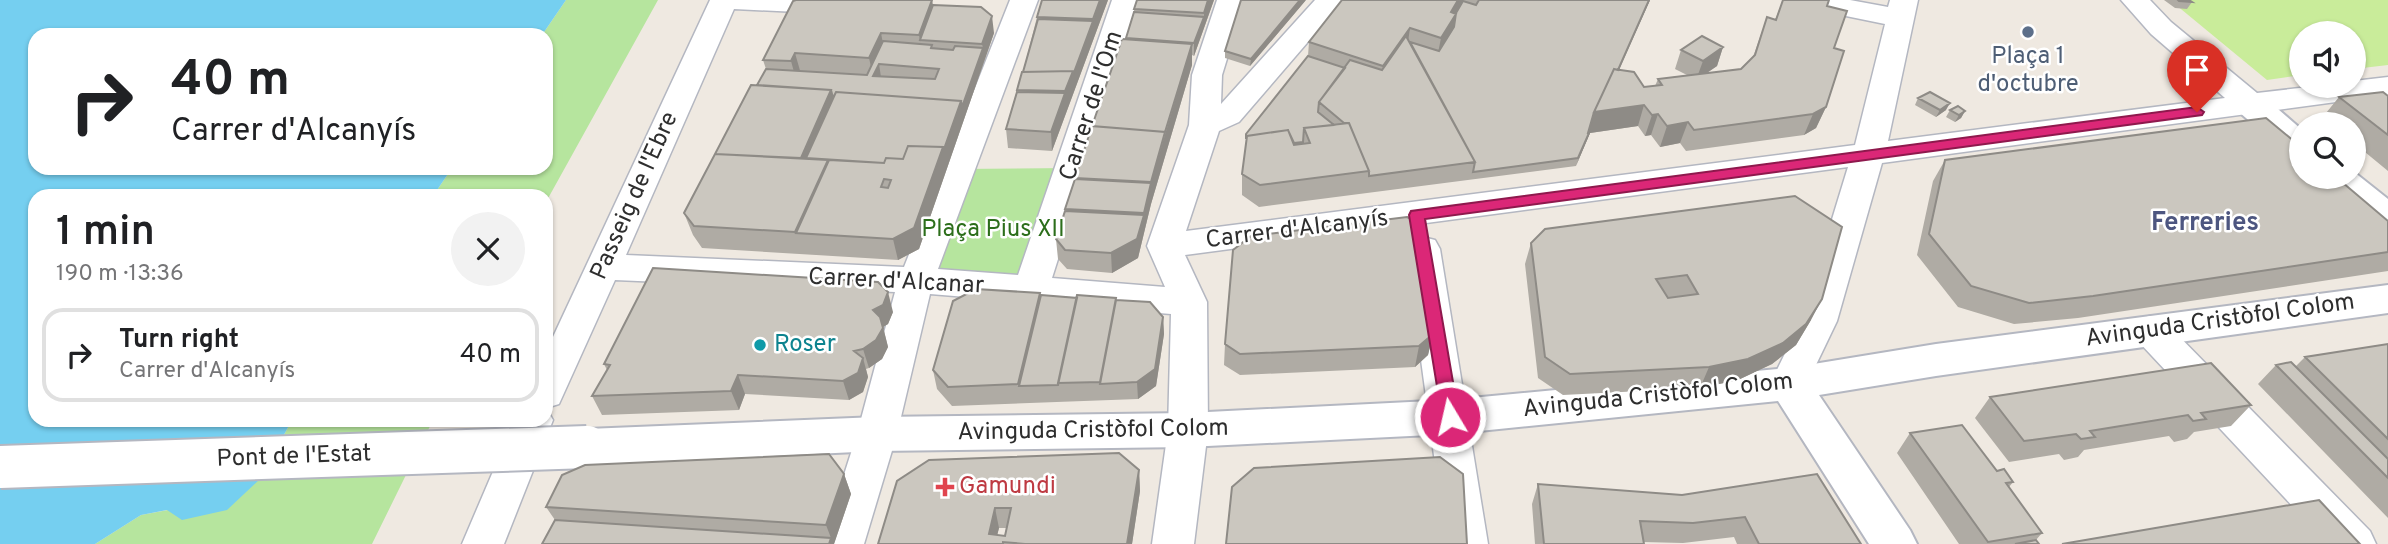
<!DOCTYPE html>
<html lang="en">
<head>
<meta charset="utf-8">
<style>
  body { margin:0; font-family:Overpass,sans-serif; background:#f2f2f2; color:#202124; height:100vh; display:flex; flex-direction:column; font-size:26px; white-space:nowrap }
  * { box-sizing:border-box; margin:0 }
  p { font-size:23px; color:#757577 }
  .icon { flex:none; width:38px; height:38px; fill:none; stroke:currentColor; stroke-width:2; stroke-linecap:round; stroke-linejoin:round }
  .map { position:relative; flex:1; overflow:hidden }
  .panel { position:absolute; left:28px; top:189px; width:525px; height:238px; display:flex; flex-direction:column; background:#fff; border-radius:21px; box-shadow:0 2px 5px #0004 }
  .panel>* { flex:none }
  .hud { position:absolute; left:28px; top:28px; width:525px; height:147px; border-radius:21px; box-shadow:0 2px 5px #0004; background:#fff; color:#202124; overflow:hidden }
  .controls { position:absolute; left:2289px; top:21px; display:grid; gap:14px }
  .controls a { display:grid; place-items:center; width:77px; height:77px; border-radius:50%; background:#fff; box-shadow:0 2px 5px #0004; font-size:35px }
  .pin { position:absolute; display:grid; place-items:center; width:60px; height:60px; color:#fff; margin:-72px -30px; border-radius:50% 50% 50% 0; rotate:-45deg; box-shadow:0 0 7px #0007 }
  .pin .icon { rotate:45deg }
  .me { position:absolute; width:77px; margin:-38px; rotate:351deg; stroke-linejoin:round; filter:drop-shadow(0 0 5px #0008) }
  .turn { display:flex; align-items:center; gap:24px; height:147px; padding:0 28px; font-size:32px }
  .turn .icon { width:91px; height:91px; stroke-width:2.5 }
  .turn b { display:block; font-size:49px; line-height:60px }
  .round { display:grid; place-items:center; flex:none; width:74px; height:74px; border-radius:37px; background:#f2f2f2 }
  .headline { display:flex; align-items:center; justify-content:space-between; height:119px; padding:0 28px }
  h1 { font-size:42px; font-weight:600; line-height:52px }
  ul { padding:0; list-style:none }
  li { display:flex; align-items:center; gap:21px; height:94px; margin:0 14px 10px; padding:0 14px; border:4px solid #e0e0e0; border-radius:21px }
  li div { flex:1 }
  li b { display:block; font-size:26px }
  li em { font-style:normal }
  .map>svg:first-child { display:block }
  .green { fill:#b6e59e }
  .pitch { fill:#c9ec9a }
  .water { fill:#75cff0 }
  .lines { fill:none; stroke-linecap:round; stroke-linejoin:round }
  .street-casing { stroke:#b4b7c1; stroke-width:3 }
  .secondary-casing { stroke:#b4b7c1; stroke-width:4 }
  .street { fill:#fff; fill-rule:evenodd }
  .secondary { fill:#fff; fill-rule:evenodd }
  .secondary-bridge-casing { stroke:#b4b7c1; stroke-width:46; stroke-linecap:butt }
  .secondary-bridge { stroke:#fff; stroke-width:42 }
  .wall { fill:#afaba4; fill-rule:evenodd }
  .shaded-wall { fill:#8e8b86 }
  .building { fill:#cbc7bf; stroke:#8e8b86; stroke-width:2; fill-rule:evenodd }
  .route { fill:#db2777; stroke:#8e194d; stroke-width:2 }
  .service-dot { fill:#5c6f8a; stroke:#fff; stroke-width:2.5 }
  .culture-dot { fill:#0f9aa8; stroke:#fff; stroke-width:2.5 }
  .health-dot { fill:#e0444e; stroke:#fff; stroke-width:2.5 }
  .labels { text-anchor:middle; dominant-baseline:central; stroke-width:5; stroke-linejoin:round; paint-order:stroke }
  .service-label { font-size:24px; fill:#4e5e75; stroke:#fff }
  .street-label { font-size:24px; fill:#2e2e2e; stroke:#fff }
  .park-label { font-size:24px; fill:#2c6e1b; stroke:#fff }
  .culture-label { font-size:24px; fill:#0d838f; stroke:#fff; text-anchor:start }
  .health-label { font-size:24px; fill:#be3a42; stroke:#fff; text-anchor:start }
  .neighbourhood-label { font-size:26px; font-weight:bold; fill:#4d5680; stroke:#fff }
</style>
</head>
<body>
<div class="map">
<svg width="2388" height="544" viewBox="0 0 2388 544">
  <rect width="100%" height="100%" fill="#efe9e1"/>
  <!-- green -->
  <path class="green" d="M566,0H658L546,202V196H433L452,168H546V35H542Z
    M1071,168L1030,291L916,280L959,169Z
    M292,420H433L372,544H95L141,515L168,510L260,479Z"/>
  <!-- pitch -->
  <path class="pitch" d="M2170,0H2388V65L2354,69V33H2301V75L2267,80Z"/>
  <!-- water -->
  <path class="water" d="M0,0H566L542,35H35V168H452L433,196H35V420H292L260,479L227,510L182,520L167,510L141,515L95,544H0Z"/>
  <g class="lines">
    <!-- street casing -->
    <g class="street-casing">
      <path id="street" d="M710,0H848L852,6L848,12L838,14L734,9L626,255L904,267L1010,0H1038L938,269L1018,275L1112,0H1140L1052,278L1165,287L1147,246L1189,125L1192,75L1217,0H1245L1222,75L1221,104L1315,0H1344L1239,122L1219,131L1186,231L1855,145L1885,24L1797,6L1793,0H1850L1888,7L1890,0H1918L1888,141L2225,98L2151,34L2121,0H2150L2171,22L2257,93L2317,86H2354V81L2388,77V95L1882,163L1837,321L1802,394L1789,399L1776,394L1770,384L1801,321L1848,167L1185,255L1207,302L1208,430L1194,544H1152L1168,430L1171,314L930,294L897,434L864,544H822L857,434L895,292L615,280L559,404L546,408V352Z
        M1423,237L1435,240L1440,249L1488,544H1446L1406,249L1411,240Z
        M2150,316L2163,320L2370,531L2376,544H2328L2137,340L2132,330L2137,320Z
        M546,408L553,420L504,544H462L515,420H546Z"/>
    </g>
    <!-- secondary casing -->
    <g class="secondary-casing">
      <path id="secondary" d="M2251,93L2263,96L2301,129V158L2289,155L2239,112L2234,104L2239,96Z
        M2354,172L2388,199V232L2375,228L2324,185L2319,177H2354Z
        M2388,285V313L1936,376L1819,395L1910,530L1917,544H1869L1778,401L1450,434L1188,447L877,451L587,465L572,459L565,447L572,435L587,429L877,417L1188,413L1450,400L1789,368L1936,344Z"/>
    </g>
    <!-- street -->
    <use href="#street" class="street"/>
    <!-- secondary -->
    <use href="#secondary" class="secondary"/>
    <!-- secondary-bridge casing -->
    <g class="secondary-bridge-casing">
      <path id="secondary-bridge" d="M0,467L587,447"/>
    </g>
    <!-- secondary-bridge -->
    <use href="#secondary-bridge" class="secondary-bridge"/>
  </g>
  <!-- wall -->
  <path class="wall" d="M1108,0L1052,151L1008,148L1006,129L1017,90L1023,72L1037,17Z
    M1137,0H1214L1194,56L1192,55V65L1151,204L1138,258L1112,273L1067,269L1058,259L1056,239L1065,209L1126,39Z
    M1306,0L1250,66L1225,58V51Z
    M1342,0H1650L1619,70L1644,87L1655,86L1658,79L1687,75L1675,69L1681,50L1723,47L1717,66L1707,73L1741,69L1753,57L1767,17L1775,20L1783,0L1827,6L1834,48L1826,107L1816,128L1804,135L1686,151L1680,143L1660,147L1651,135L1645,136L1638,126L1590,133L1576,166L1259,207L1242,195V174L1308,56L1309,42Z
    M2164,0H2189L2192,2L2187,9L2175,8Z
    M933,5L994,33L919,249L898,260L702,248L693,235L684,213L757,85L766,69L763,60Z
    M2388,96V171L2354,143V124H2330L2322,118L2339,97Z
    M1918,98L1946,110L1936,117L1915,105Z
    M1950,110L1965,111L1961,118L1955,122L1946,117Z
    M1945,160L2388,221V271L2078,318L2014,324L1958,307L1917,255L1933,181Z
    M1795,196L1811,320L1796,345L1772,364L1738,380L1700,388L1563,395L1538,378L1525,264L1531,243Z
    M1041,295L1116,300L1163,317L1164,334L1156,386L1138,399L952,406L937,389L933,370Z
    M893,312L888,324L883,327L888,347L882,359L869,368L866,369L868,377L863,392L849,400L745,394L739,410L602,415L592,396L607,370L604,364Z
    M1433,334L1428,355L1415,367L1240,375L1224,365L1225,344Z
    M2388,344V518L2258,384L2276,365L2295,367L2305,357Z
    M1990,397L2251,405L2231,426L2194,432L2187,439L2174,442L2169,436L2084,450L2078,457L2064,460L2059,454L2009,462L1975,418Z
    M1910,433L1997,471L2013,482L2009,487L2042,533L2036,540L2039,544H1959L1897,453Z
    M1139,470L1140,491L1132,544H878L897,481ZM999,528H1007L1005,536L997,535Z
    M844,474L851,494L834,544L555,520L546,507Z
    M1538,484L1682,495L1861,544H1737L1734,537L1683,543L1643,542L1644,544H1535L1532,504Z"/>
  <!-- shaded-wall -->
  <path class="shaded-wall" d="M932,0L936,21L920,40L923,57L919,35Z
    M1100,0H1108L1052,151L1051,132L1065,91L1093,21Z
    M1208,0H1214L1194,56V43L1204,17V13Z
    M1300,0H1306L1250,66L1251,59Z
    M1458,0H1463L1462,8L1453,34L1437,58L1441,38L1451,12Z
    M1649,0H1650L1600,111L1644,105L1638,126L1590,133L1576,166L1588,133L1594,112Z
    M992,16L994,33L919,249L898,260L893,239L943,147L983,48L982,44Z
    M1410,28L1407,49L1380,87L1383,66Z
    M881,33L885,54L879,64L881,77L876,89L869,58Z
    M1192,44V65L1151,204L1138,258L1112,273L1111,253L1144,215L1151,182Z
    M1723,47L1717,66L1696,80L1703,61Z
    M795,53L801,74L797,83L791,61Z
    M831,90L836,111L815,161L800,159Z
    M1950,103L1946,110L1936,117L1940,110Z
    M1826,107L1816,128L1804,135L1813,114Z
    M1965,111L1961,118L1955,122L1959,115Z
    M1658,114L1651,135L1645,136L1652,115Z
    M1688,122L1680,143L1660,147L1667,126Z
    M888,292L893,312L888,324L883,327L888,347L882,359L869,368L863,349L873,310Z
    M1822,299L1811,320L1796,345L1772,364L1738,380L1700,388L1709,367Z
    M1163,317L1164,334L1156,386L1138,399L1137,382Z
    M1433,334L1428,355L1415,367L1419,346Z
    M863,358L868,377L863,392L849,400L843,381Z
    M738,375L745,394L739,410L731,391Z
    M1139,470L1140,491L1132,544H1127Z
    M844,474L851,494L834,544H829L831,538L826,525Z
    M995,508L999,528L995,544L989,534Z"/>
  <!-- building -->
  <path class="building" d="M796,0H932L919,35L881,33L869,58L795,53L791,61L763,60L793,1Z
    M1042,0H1100L1093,19L1037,17Z
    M1137,0H1208L1204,13L1134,9Z
    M1241,0H1300L1251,59L1225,51Z
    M1342,0H1458L1451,12L1456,14L1441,38L1410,28L1383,66L1309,42Z
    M1479,0H1649L1618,70L1614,69L1594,112L1588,133H1589L1578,158L1473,172L1475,162L1410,42L1439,51L1454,27L1456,13L1463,1L1476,5Z
    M1783,0H1829L1827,6L1847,11L1834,48L1844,51L1826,107L1813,114L1694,130L1688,122L1667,126L1658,114L1652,115L1644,105L1594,112L1614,69L1634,72L1644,87L1662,85L1658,79L1741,69L1755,55L1767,17L1776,20Z
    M2178,0H2189L2192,2L2179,1Z
    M933,5L981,7L992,16L982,44L920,40Z
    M1134,12L1204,17L1194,43L1126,38Z
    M1038,19L1093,21L1073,75V71L1023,72Z
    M1406,36L1475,162L1369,176V171L1349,123H1344L1319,102L1350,60L1382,70Z
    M1702,36L1723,47L1703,61L1681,50Z
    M1122,39L1192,44L1165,132L1092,126Z
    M883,41L932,45L931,48L953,50L955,46L983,48L962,107L961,101L836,92L833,98L831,90L757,85L766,69L867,75ZM879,64L939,69L935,79L873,76Z
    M1308,56L1345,68L1319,102L1318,112L1334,125L1304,128L1303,142L1294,143L1288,130L1247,136L1246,139V134Z
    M1073,71L1065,91L1017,90L1022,72Z
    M751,85L831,90L801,158L715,154Z
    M836,92L961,101L944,149H943V147L908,146L903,159L886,158L884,163L806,158Z
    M1017,92L1065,93L1051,132L1006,129Z
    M1930,92L1950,103L1940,110L1918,98Z
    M2383,92L2388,96V135L2339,97Z
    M1958,106L1965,111L1959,115L1950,110Z
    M2266,118L2301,147V177H2336L2388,221V252L2093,296L2029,303L1971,286L1929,234L1945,160Z
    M1349,123L1369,171L1260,185L1242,174L1247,136L1288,130L1294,145L1310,143L1304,128Z
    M1092,126L1165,132L1151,182L1075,178Z
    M908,146L943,147L914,228L893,239L796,233L829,160L884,163L886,158L903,159ZM884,179L891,180L888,188L881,187Z
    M715,154L828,160L795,232L694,226L684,213Z
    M1075,179L1151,183L1144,213L1065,209Z
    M1795,196L1842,227L1822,299L1806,324L1783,343L1748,359L1709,367L1570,374L1545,357L1531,243L1545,229ZM1687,275L1698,294L1668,298L1656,279Z
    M1065,211L1144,215L1137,239L1111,253L1065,250L1056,239Z
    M1407,217L1425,226L1433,334L1419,346L1240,354L1225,344L1233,250L1251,236Z
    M653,268L878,282L888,292L883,305L873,310L880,317L883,328L876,340L863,349L854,351L863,358L858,373L843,381L738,375L731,391L592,396L610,365L604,364Z
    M976,289L1040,293L1018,384L948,387L933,370L953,301Z
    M1041,295L1077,298L1058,385L1019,386Z
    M1077,295L1116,298L1100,382L1058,383Z
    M1116,300L1150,302L1163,317L1155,369L1137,382L1100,384Z
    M2388,344V439L2305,357Z
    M2291,362L2388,459V478L2276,365Z
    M2211,363L2251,405L2201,413L2206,419L2193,421L2188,415L2090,431L2095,437L2081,439L2076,434L2024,441L1990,397Z
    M1962,425L1997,471L2004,469L2013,482L2006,483L2042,533L1988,542L1910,433Z
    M1119,453L1139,470L1127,544H1025L1003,542V544H878L897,481L929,460ZM995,508H1011L1005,536L989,534Z
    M829,454L844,474L826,525L546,507L562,475L585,465Z
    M1440,457L1463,474L1467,544H1226L1232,487L1254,468Z
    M1817,474L1861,544H1759L1745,517L1693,523L1640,521L1644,544H1544L1538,484L1682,495Z
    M2319,500L2360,544H2062Z
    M555,520L831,538L829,544H542Z
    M2036,540L2039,544H2015Z"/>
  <!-- route -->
  <path class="route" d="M2197,107L2204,112L2202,115L1425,219L1459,417L1457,422H1444L1442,417L1409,215L1411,211Z"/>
  <!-- markers -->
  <circle class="service-dot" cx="2028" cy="32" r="7"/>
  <circle class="culture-dot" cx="760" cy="345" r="7"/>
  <path class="health-dot" d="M941.5 476.5h7v7h7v7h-7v7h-7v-7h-7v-7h7z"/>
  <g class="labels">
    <!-- service labels -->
    <g class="service-label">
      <text x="2028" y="57">Plaça 1<tspan x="2028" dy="28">d'octubre</tspan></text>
    </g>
    <!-- street labels -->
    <g class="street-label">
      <text transform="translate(1092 106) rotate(-72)">Carrer de l'Om</text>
      <text transform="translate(635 196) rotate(-66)">Passeig de l'Ebre</text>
      <text transform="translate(1297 230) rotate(-7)">Carrer d'Alcanyís</text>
      <text transform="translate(896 282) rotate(3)">Carrer d'Alcanar</text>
      <text transform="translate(2220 321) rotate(-8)">Avinguda Cristòfol Colom</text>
      <text transform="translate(1658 396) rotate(-6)">Avinguda Cristòfol Colom</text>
      <text transform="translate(1093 431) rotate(-1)">Avinguda Cristòfol Colom</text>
      <text transform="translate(294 457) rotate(-2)">Pont de l'Estat</text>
    </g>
    <!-- park labels -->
    <g class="park-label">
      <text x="993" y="230">Plaça Pius XII</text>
    </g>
    <!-- culture labels -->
    <g class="culture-label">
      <text x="774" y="345">Roser</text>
    </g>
    <!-- health labels -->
    <g class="health-label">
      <text x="959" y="487">Gamundi</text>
    </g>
    <!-- neighbourhood labels -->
    <g class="neighbourhood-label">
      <text x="2205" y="223">Ferreries</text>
    </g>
  </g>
</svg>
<div class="controls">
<a><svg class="icon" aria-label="sound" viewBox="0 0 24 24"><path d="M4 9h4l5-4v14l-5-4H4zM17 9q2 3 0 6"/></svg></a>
<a><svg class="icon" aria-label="search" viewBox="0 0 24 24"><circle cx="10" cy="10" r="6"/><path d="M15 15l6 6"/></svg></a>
</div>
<div class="pin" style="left:2197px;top:112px;background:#d93025"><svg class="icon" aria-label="arrive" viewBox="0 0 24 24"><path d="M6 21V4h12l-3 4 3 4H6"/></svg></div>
<svg class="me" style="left:1450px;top:417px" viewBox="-20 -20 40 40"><circle r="17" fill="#db2777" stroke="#fff" stroke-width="3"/><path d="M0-11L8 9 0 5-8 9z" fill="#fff"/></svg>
<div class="hud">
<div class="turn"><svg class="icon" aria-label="right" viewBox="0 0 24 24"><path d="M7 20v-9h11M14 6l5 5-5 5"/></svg><div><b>40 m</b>Carrer d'Alcanyís</div></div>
</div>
<section class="panel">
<div class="headline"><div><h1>1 min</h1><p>190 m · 13:36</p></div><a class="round"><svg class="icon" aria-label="close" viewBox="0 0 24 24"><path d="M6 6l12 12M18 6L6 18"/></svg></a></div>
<ul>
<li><svg class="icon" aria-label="right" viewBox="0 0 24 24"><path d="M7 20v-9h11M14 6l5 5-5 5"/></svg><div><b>Turn right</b><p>Carrer d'Alcanyís</p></div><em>40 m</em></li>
</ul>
</section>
</div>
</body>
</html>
